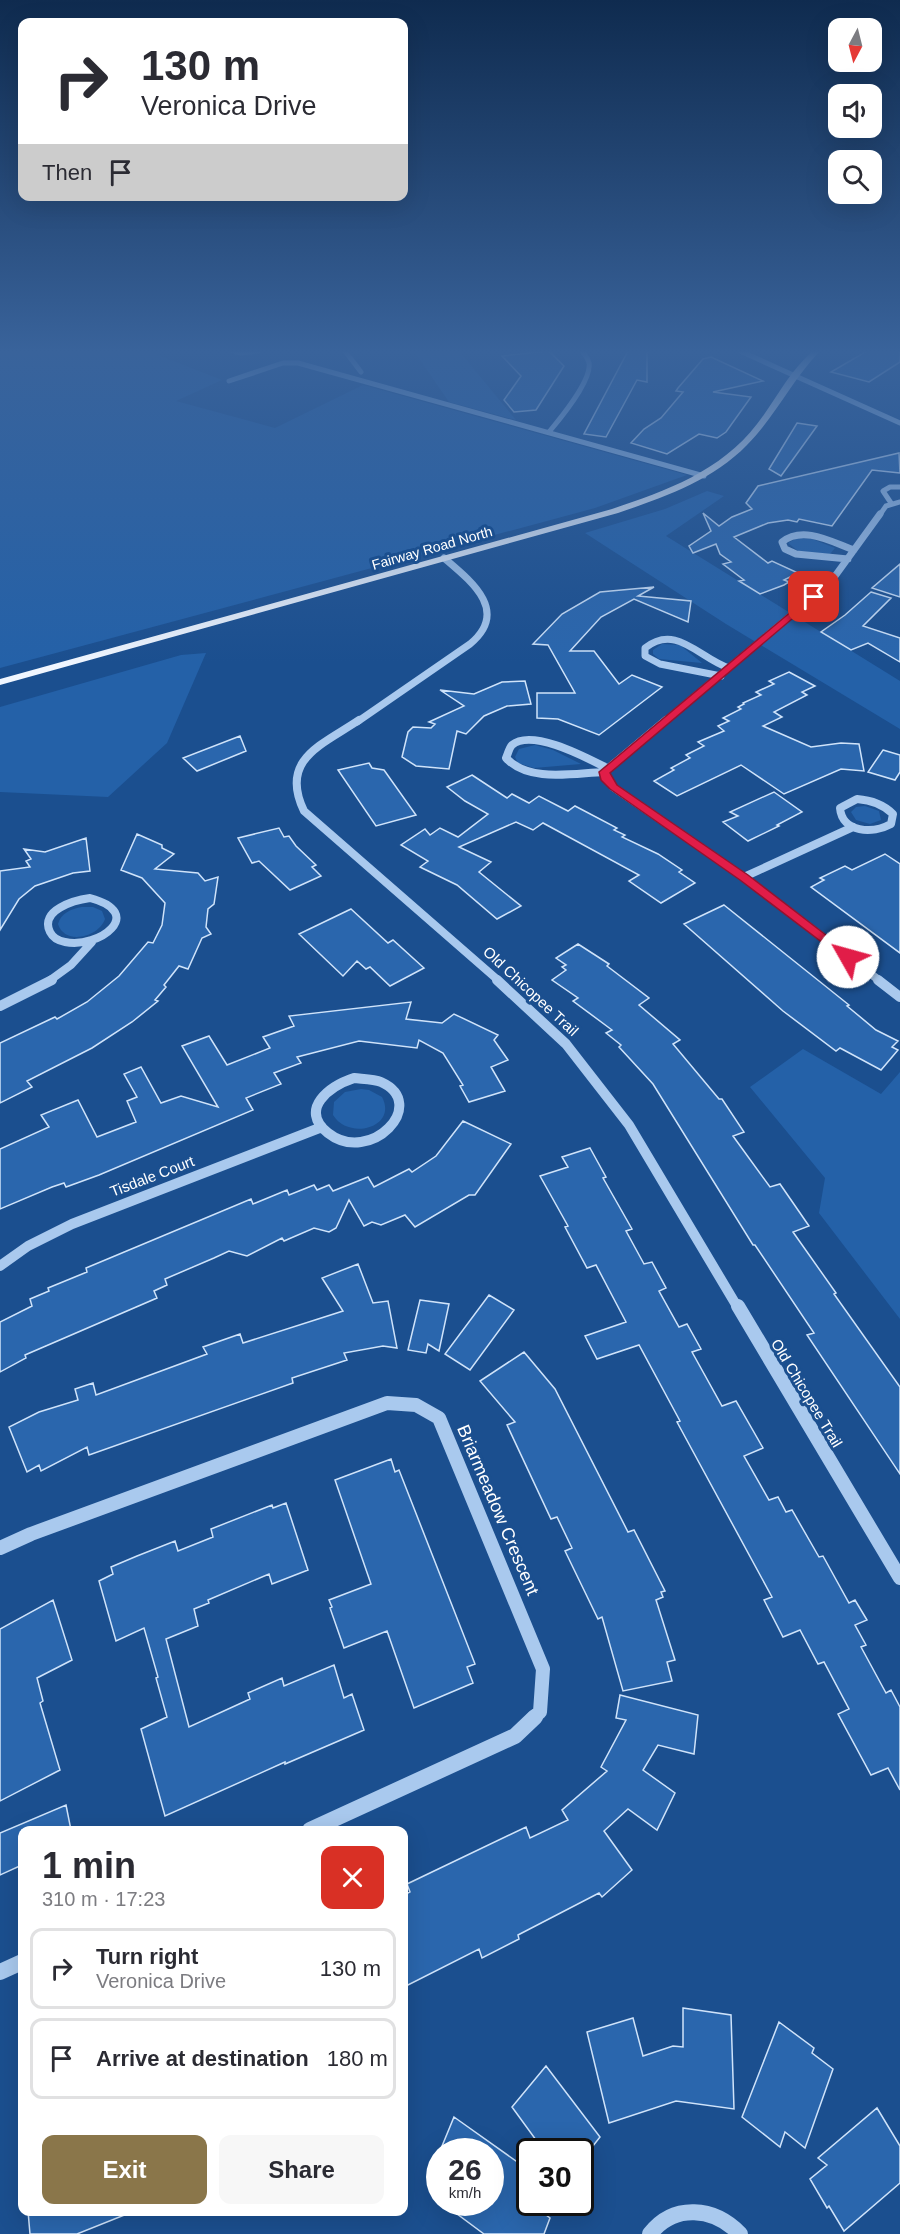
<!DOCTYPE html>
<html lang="en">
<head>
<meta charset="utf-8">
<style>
  body { margin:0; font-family:Helvetica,sans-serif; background:#f7f7f7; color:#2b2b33; height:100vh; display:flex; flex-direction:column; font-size:22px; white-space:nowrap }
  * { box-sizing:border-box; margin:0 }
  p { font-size:20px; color:#7c7c81 }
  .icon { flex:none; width:33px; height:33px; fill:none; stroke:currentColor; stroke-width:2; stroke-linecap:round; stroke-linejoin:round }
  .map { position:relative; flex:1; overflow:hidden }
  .details { position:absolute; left:18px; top:1826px; width:390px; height:390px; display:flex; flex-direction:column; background:#fff; border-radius:12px; box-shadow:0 6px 24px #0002 }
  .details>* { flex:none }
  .hud { position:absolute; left:18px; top:18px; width:390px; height:183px; border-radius:12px; box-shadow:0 6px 24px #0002; background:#fff; color:#2b2b33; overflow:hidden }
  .needle { width:39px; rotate:187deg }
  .tools { position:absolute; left:828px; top:18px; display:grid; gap:12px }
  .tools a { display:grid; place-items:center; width:54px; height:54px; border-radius:12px; background:#fff; box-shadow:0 6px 24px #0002; font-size:30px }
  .speed { position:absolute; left:426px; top:2138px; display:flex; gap:12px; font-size:30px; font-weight:700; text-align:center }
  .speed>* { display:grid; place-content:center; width:78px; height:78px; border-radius:50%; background:#fff; box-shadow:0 6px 24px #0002; line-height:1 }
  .speed small { font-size:15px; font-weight:400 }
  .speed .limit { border:3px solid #111; border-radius:9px; background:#fff; color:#111 }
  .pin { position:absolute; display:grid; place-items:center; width:51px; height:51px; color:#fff; margin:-26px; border-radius:12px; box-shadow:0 3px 9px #0006 }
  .me { position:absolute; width:66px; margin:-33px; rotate:308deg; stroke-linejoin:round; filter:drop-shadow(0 0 4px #0008) }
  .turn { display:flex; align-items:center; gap:21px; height:126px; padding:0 24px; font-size:27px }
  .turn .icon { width:78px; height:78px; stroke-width:2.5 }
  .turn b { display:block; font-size:42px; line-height:51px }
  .then { display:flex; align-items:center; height:57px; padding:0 24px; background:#0003; gap:12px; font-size:22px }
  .round { display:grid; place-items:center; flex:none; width:63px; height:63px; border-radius:12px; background:#f7f7f7 }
  .overview { display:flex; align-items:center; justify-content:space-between; height:102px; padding:0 24px }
  h1 { font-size:36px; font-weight:700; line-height:45px }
  .primary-button { display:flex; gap:12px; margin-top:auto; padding:12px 24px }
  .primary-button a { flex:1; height:69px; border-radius:12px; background:#8a764a; color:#fff; font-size:24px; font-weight:700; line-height:69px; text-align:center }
  .primary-button a+a { background:#f7f7f7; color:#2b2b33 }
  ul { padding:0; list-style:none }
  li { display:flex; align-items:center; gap:18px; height:81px; margin:0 12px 9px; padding:0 12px; border:3px solid #e1e1e2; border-radius:12px }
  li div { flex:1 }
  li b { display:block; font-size:22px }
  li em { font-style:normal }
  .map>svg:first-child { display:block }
  .green { fill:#2461a8 }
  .building { fill:#2a66ad; stroke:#cfe3fa; stroke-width:1.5 }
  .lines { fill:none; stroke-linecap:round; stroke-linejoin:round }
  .minor-far5 { stroke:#a9c9ee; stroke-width:5 }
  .minor-far4 { stroke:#a9c9ee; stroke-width:7 }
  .minor-far3 { stroke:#a9c9ee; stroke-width:8 }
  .minor-far2 { stroke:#a9c9ee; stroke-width:10 }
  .minor-far1 { stroke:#a9c9ee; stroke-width:14 }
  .minor { stroke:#a9c9ee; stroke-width:16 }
  .major { fill:#f0f6ff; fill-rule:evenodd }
  .route { fill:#e11d48; stroke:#92132f; stroke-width:1.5 }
  .labels { text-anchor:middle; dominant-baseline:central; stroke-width:6; stroke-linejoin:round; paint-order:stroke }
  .far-street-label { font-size:14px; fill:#fff; stroke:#1b4f8f }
  .street-label { font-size:15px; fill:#fff; stroke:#1b4f8f }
  .near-street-label { font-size:18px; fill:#fff; stroke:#1b4f8f }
</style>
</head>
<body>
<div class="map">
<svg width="900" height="2234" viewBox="0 0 900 2234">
  <rect width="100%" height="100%" fill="#1b4f8f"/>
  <!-- green -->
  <path class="green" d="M0,351H159L158,355L222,380L176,401L275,428L363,385L687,475L595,508L0,668Z
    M414,351H459L516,420L449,402Z
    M707,491L724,496L666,536L900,681V729L726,624L585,533L665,509Z
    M797,538L812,539L835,548L830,554L798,551L788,543Z
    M662,644L680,645L702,663L659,659L653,654V650Z
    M206,653L167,743L108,797L0,792V707L181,655Z
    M535,745L553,750L581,764L534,768L518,763L515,757L519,749Z
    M865,806L879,811L881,820L870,824L856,820L851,812L856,807Z
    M82,907H93L102,911L105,919C99,937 65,946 58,924C61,913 71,909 82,907Z
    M803,1049L881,1094L900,1072V1319L819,1213L825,1178L750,1087Z
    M361,1089L369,1090L382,1097C398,1127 349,1141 333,1115L334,1102L345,1092Z"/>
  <!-- building -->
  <path class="building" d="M549,351L564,366L536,410L514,412L504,400L521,376L502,356Z
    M628,351H647V382L637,380L606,437L584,434Z
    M867,351H900V362L869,382L831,372Z
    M711,357L763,381L713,392L751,397L726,432L717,438L699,434L667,454L631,443L644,429L661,418L683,392L676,391L678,388L703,359Z
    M797,423L817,426L781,476L769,469Z
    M899,453L900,473L872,470L832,526L799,519L797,522L788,520L768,523L734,537L768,563L772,561L798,573L784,580L789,582L784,585L760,594L739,581L744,580L723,564L731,562L720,554L716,544L693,553L689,546L711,531L703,513L719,526L732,517L752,509L746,503L758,486Z
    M900,564V597L872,588Z
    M654,587L638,596L691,601L688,622L634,599L601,617L570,651H594L619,684L632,675L662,687L599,735L558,719L537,718V693H575L548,645L533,644L562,614L600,592Z
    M871,592L891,598L863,626L900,638V662L868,643L851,650L821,632L845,615Z
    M789,672L815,686L802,692L807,695L774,712L782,717L763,726L811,747L841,743L859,744L864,771L841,769L784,794L741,765L677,796L654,781L674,770L671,768L690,758L686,755L704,746L698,742L724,731L718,726L729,721L723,718L741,709L738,707L744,704L743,703L761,695L756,692L774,684L769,681Z
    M525,681L531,704L507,706L484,716L466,734L457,731L449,769L416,766L402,757L408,732L413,727L431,728L435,724L429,722L464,706L440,690L474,694L502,682Z
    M240,736L246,751L197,771L183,758Z
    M883,750L900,755V772L895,780L868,772Z
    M369,763L372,768L384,770L416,815L376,826L338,770Z
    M472,775L507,798L512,794L529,803L539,796L568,811L575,806L617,828L614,830L625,835L622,837L658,854L682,870L679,872L695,883L661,903L629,881L639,875L543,823L533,830L516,822L459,847L491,862L479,872L521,906L497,919L457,885L420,867L428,861L401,845L425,829L430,835L440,828L458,837L488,814L465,801L447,787Z
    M774,792L802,812L777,825L779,826L748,841L723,822L738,816L730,812Z
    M279,828L284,837L289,836L296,846L316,865L312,867L321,876L290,890L259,861L252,863L238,838Z
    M137,834L162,845V848L174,854L155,869L198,873L205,881L218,877L214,904L208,909L206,927L211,934L202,938L188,969L179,966L164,985L166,987L155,1000L158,1001L132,1022L92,1048L27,1081L32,1087L0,1103V1043L55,1017L57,1019L87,1002L119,976L148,942L153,943L162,925L165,903L142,878L121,870Z
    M86,838L90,871L73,873L35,886L19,899L0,930V871L30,867L26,861L31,859L24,849L45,852Z
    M885,854L900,864V953L811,887L824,880L820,878L845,866L852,870Z
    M724,905L849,1005L847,1006L876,1030L898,1041L892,1047L898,1050L881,1070L840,1048L836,1051L783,1011L684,924Z
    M351,909L388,943L393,940L424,968L390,986L370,967L366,969L357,961L343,976L299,934Z
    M578,944L609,964L607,966L649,998L639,1005L680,1040L673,1044L719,1099H722L744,1132L733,1136L770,1187L780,1184L809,1226L793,1232L836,1293L834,1294L900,1387V1474L807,1335L814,1333L755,1245H753L653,1084L619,1047L621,1045L606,1033L612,1030L573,1001L578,998L552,980L566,970L562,967L566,965L556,958Z
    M411,1002L406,1019L442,1023L454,1014L498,1035L494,1040L508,1060L491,1067L505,1091L469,1102L460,1086L463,1085L443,1053L419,1040L417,1048L359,1041L297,1057L301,1063L274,1073L281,1084L246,1098L253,1110L99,1175L66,1187L64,1183L52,1187L0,1209V1149L49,1127L41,1115L78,1100L97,1137L136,1122L127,1101L137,1097L124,1074L141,1067L161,1103L181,1096L218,1107L182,1046L209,1036L227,1065L270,1048L263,1037L294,1026L289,1016Z
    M463,1121L511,1144L475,1195H469L415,1227L405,1215L381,1225L372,1222L364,1226L349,1200L336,1228L329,1232L314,1228L284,1241L282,1238L247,1256L229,1251L214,1258L165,1279L167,1285L154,1291L157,1298L25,1355L26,1358L0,1372V1322L32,1306L30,1299L49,1291L48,1288L87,1272L86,1268L251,1199L253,1204L287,1190L289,1195L314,1185L317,1190L329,1185L333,1191L368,1177L374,1187L409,1169L412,1172L436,1156Z
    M590,1148L606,1177L603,1178L632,1229L626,1231L644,1264L652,1262L666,1288L659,1291L679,1327L687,1324L701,1349L692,1352L722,1406L736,1401L763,1448L744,1456L769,1500L778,1497L786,1512L792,1510L819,1557L823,1556L849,1603L855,1600L867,1620L855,1625L866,1645L861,1647L886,1693L891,1690L900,1707V1790L888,1768L871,1775L838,1714L849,1709L824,1662L818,1664L800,1630L783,1637L764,1600L772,1597L677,1422L680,1421L639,1345L597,1359L585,1336L626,1322L596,1265L587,1268L565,1227L568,1226L540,1176L568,1167L562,1157Z
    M358,1264L373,1303L388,1301L397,1348L383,1346L344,1353L347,1360L292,1378L293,1383L89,1455L87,1447L41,1471L39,1465L27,1472L9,1427L39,1412L78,1400L75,1389L93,1383L96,1395L207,1354L203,1347L240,1334L243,1343L343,1311L322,1278Z
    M489,1295L514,1310L470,1370L445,1354Z
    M420,1300L449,1304L439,1351L428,1344L426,1353L408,1350Z
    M524,1352L555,1389L628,1532L634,1530L665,1591L661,1592L663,1597L656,1600L675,1660L667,1662L672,1681L623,1691L602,1617L598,1619L565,1551L572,1548L557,1517L551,1519L507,1425L515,1422L480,1381Z
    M391,1459L395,1472L399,1470L475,1664L467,1667L473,1683L414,1708L387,1631L344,1648L330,1608L332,1607L329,1600L371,1584L335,1480Z
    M286,1503L308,1570L272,1584L269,1574L208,1600L209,1603L194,1609L198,1626L166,1639L189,1727L250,1699L248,1693L282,1678L284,1686L334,1665L344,1698L352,1694L364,1730L285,1764V1762L165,1816L141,1729L167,1717L156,1678L158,1677L144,1628L116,1641L99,1581L113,1574L111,1567L137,1556L175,1541L178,1551L213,1537L211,1529L272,1505L273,1508Z
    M53,1600L72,1660L37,1678L43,1701L40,1703L60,1770L0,1801V1629Z
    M620,1695L698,1715L694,1754L658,1745L643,1770L675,1793L657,1830L628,1809L604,1831L632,1870L602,1897L599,1893L518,1935L519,1939L482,1958L479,1949L404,1987V1895L410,1892L407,1884L526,1827L530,1838L568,1820L562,1810L607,1771L601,1767L626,1720L616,1718Z
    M66,1805L71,1830H22V1865L0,1875V1833Z
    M683,2008L731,2015L734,2109L676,2101L609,2123L587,2032L633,2018L643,2056L673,2046L683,2047Z
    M779,2022L814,2048L812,2053L833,2069L805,2148L785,2132L780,2147L742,2117Z
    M546,2066L600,2137L589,2151H544L512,2107Z
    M877,2108L900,2146V2183L844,2231L829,2206L827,2208L810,2179L827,2165L818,2158Z
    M454,2117L530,2171V2203L550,2218L544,2234H484L441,2202H490V2151H440Z
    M28,2211H132V2212L77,2234H30Z"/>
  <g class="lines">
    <!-- minor-far5 -->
    <path class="minor-far5" d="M233,351L241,353L259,351
      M345,351L361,372
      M740,351L900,423
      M229,381L283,363H298L704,476
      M549,432C560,419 592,380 589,363C588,358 585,355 582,351
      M891,503L883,491L890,487H900
      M879,516L886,506L900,502"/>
    <!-- minor-far4 -->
    <path class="minor-far4" d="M848,559L796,554L785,549L782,542C803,525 832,542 854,550
      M721,676L660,664L645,656V648C676,623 699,658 729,668
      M357,722L470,644C510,611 471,581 444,558
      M664,722L830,583L880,514"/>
    <!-- minor-far3 -->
    <path class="minor-far3" d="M359,720C322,745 279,759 304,811L499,981
      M666,720L604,772L613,787L744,877L880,981
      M604,772C574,773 529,783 506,758C508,754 509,748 512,745C532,728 587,758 607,768
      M857,799C871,800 883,804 893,814L891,824C873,834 842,833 840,808Z
      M744,877L853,827
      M90,898C147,913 99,949 65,942C59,941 53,938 50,932C39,910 75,900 90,898Z
      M49,981L71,965L92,942"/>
    <!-- minor-far2 -->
    <path class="minor-far2" d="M497,980L566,1044L629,1125L738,1308
      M878,980L900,997
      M0,1006L52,980
      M354,1078C362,1079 374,1079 381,1082C430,1104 370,1166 328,1133C298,1109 330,1086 354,1078Z
      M0,1266L28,1246L72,1224L322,1127"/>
    <!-- minor-far1 -->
    <path class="minor-far1" d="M738,1306L900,1578
      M0,1548L31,1534L387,1403L416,1405L439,1418L543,1669L540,1712L533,1718"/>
    <!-- minor -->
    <path class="minor" d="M310,1830L515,1736L535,1717
      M0,1972L22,1962
      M650,2234C674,2203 714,2207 740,2234"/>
    <!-- major -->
    <path class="major" d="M813,351H820C792,380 775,417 747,445C712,481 664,497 618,513L0,685V679L612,509C666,491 721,471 757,424C776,400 789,371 813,351Z"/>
  </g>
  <!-- sky -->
  <linearGradient id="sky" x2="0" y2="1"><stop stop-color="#0f2b4f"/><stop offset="0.53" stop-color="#39639b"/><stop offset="1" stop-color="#39639b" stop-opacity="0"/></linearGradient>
  <rect width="900" height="663" fill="url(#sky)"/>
  <!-- route -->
  <path class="route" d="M811,595L818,597L610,773L617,785L748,875L852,955L854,957L848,962L740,880L610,789L601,780L599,772Z"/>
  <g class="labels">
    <!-- far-street labels -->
    <g class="far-street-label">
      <text transform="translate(432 548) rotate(-16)">Fairway Road North</text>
    </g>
    <!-- street labels -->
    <g class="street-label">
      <text transform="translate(531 991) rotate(43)">Old Chicopee Trail</text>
      <text transform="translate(152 1176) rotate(-21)">Tisdale Court</text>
      <text transform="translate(807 1393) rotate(59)">Old Chicopee Trail</text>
    </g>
    <!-- near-street labels -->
    <g class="near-street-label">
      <text transform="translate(498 1510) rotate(67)">Briarmeadow Crescent</text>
    </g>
  </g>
</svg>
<div class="tools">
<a><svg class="needle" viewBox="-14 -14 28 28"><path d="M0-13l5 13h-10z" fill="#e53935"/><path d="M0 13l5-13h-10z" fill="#7c7c81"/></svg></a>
<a><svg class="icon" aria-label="sound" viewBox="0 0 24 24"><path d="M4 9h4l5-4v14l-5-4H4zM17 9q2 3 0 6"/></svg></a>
<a><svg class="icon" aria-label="search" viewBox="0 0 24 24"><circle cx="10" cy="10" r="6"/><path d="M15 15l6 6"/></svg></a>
</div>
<div class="speed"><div>26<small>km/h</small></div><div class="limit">30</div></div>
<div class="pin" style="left:814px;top:597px;background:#d93025"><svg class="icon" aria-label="arrive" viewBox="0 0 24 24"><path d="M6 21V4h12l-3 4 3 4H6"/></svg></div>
<svg class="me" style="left:848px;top:957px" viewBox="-20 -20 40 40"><circle r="19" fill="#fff"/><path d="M0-13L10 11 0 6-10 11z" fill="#e11d48"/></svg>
<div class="hud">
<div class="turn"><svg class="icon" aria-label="right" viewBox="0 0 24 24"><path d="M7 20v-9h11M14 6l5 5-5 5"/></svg><div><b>130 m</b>Veronica Drive</div></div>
<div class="then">Then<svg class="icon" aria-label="arrive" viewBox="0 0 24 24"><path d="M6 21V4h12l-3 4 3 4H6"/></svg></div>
</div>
<section class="details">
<div class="overview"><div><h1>1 min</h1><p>310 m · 17:23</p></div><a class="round" style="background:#d93025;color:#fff"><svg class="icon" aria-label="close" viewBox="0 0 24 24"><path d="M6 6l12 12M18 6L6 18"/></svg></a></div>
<ul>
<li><svg class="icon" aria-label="right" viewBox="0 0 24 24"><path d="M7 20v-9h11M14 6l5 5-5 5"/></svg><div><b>Turn right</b><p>Veronica Drive</p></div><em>130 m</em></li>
<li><svg class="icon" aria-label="arrive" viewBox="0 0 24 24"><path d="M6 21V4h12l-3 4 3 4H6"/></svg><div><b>Arrive at destination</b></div><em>180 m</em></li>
</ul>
<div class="primary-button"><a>Exit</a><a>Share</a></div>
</section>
</div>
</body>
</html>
